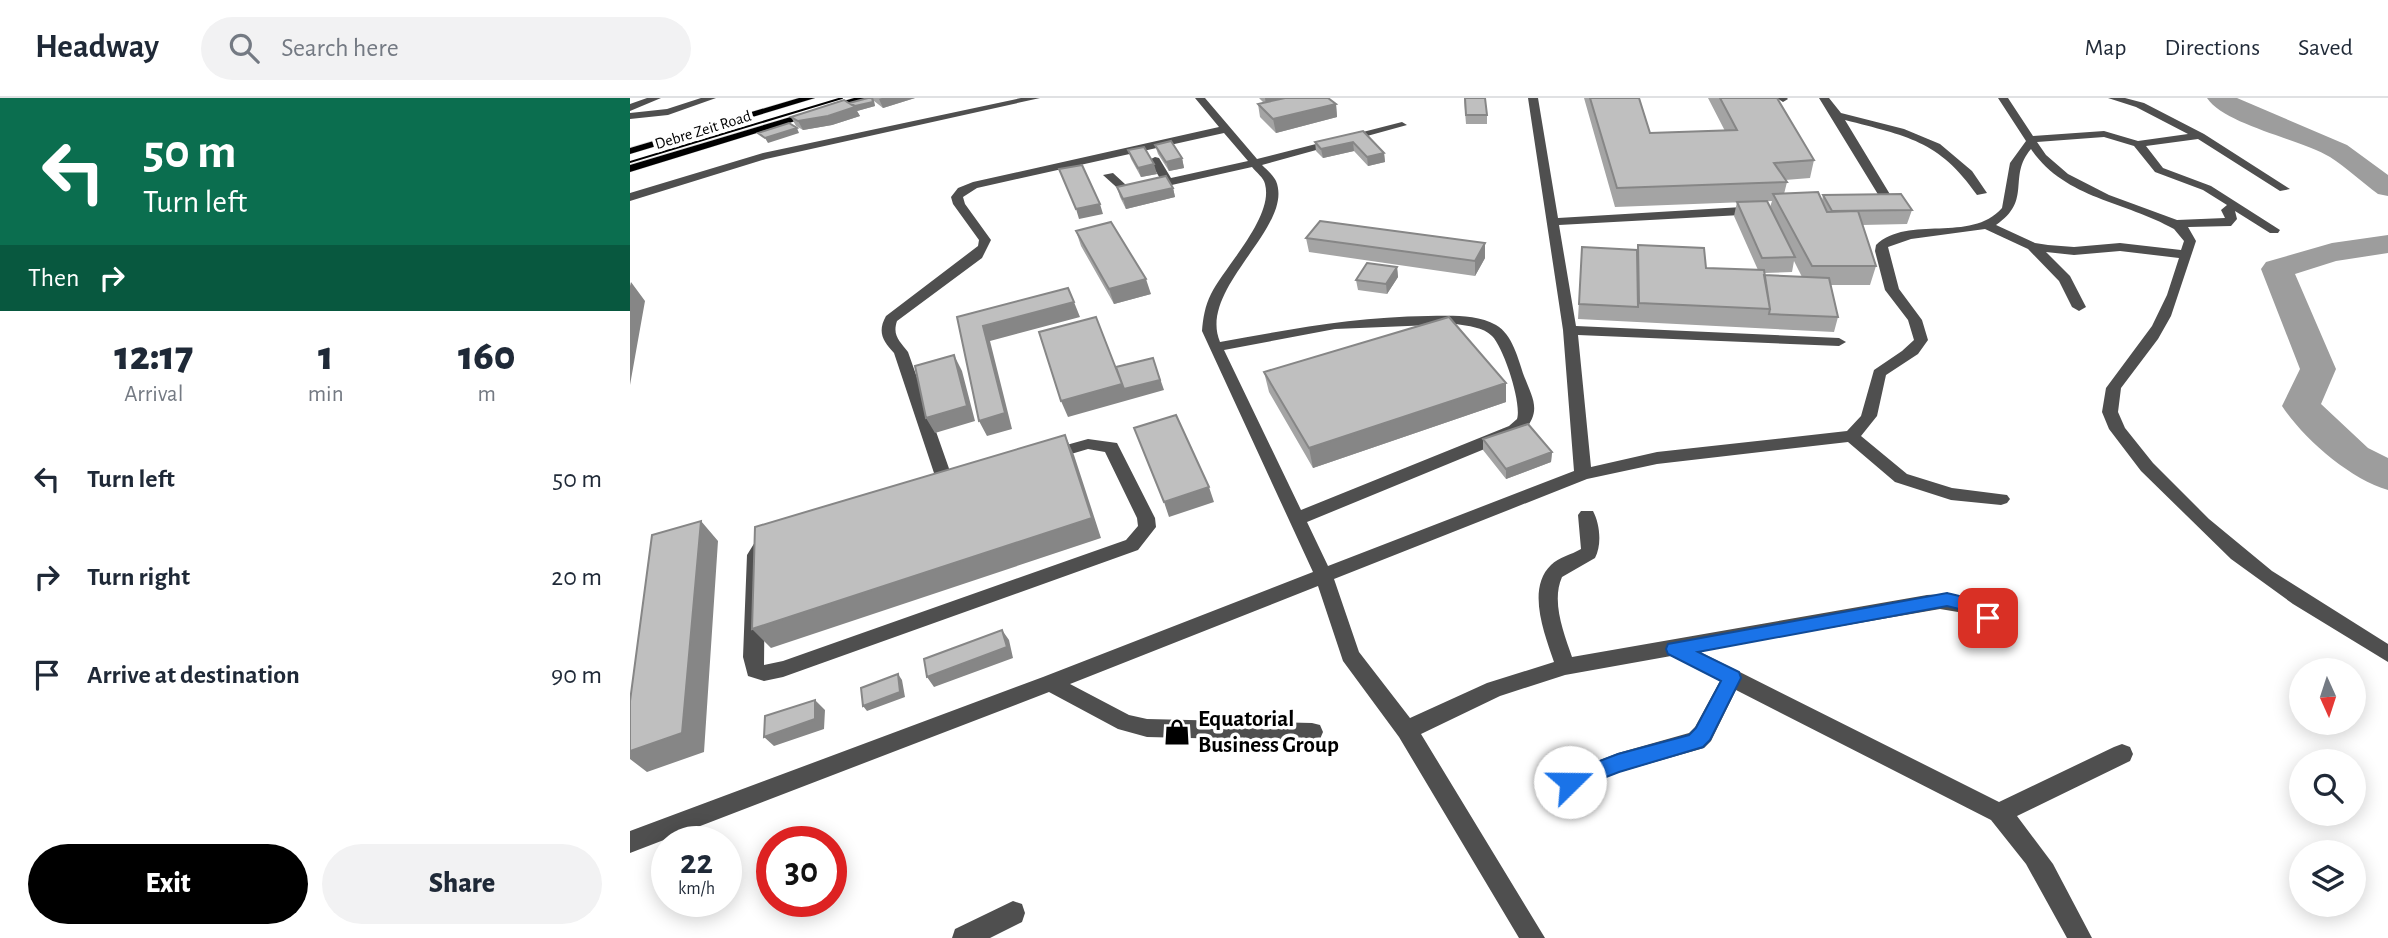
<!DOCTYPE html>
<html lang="en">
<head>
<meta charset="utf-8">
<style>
  body { margin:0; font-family:"Alegreya Sans",sans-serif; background:#f2f2f3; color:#1f2937; height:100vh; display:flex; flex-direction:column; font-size:26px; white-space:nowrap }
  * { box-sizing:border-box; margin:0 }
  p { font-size:23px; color:#747a83 }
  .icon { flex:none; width:38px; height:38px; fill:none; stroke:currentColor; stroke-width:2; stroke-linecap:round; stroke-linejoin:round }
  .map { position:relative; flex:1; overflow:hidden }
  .sheet { display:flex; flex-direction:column; background:#fff; width:630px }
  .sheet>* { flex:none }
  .guide { background:#0b6e4f; color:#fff; overflow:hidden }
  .needle { width:46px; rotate:177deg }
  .buttons { position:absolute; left:1659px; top:560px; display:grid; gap:14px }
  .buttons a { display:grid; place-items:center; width:77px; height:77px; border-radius:50%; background:#fff; box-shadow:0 4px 18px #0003; font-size:35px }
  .speed { position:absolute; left:21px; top:728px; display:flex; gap:14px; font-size:35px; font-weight:700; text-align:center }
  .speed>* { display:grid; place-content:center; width:91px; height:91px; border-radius:50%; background:#fff; box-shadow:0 4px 18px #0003; line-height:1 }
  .speed small { font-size:18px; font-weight:400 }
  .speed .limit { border:10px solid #d22; background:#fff; color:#111 }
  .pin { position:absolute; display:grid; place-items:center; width:60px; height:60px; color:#fff; margin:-30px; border-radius:14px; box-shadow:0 4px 10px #0006 }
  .me { position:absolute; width:77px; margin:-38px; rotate:68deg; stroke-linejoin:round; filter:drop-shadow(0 0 5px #0008) }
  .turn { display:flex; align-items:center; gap:24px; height:147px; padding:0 28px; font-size:32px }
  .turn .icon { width:91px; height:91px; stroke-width:2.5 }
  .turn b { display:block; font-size:49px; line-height:60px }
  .then { display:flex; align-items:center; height:66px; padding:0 28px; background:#0003; gap:14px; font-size:26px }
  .eta { display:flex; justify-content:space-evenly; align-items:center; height:119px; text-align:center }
  .eta b { font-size:42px; font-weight:800; line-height:49px }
  .primary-button { display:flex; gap:14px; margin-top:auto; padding:14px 28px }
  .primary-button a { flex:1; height:80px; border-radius:42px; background:#000; color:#fff; font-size:28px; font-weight:800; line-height:80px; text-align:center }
  .primary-button a+a { background:#f2f2f3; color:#1f2937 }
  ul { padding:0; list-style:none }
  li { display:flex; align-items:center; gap:21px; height:98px; padding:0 28px }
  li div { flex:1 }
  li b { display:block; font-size:26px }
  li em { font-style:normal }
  header { display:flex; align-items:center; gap:42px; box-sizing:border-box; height:98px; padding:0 35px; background:#fff; border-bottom:2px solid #e0e1e3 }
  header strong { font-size:33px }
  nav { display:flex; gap:38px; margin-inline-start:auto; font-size:24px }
  .search { width:490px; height:63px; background:#f2f2f3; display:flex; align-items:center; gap:18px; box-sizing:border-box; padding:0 24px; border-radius:38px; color:#747a83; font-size:26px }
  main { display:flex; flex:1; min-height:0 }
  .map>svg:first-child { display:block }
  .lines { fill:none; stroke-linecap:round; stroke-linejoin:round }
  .river { fill:#9d9d9d; fill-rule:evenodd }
  .major-casing { stroke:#dbdbdb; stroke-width:1 }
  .minor { fill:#4f4f4f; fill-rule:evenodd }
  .major { fill:#000; fill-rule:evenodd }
  .tram { stroke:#000; stroke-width:2 }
  .wall { fill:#a4a4a4; fill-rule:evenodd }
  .shaded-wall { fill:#868686 }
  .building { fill:#bfbfbf; stroke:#868686; stroke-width:2 }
  .route { fill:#1a73e8; stroke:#114b97; stroke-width:2 }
  .labels { text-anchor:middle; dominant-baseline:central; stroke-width:7; stroke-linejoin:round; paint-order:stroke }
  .far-street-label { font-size:16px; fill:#000; stroke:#fff }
  .near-poi-label { font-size:23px; font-weight:bold; fill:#000; stroke:#fff; text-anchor:start }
</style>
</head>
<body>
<header>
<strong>Headway</strong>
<div class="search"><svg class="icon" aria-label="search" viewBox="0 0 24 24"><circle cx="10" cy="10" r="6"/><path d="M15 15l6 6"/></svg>Search here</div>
<nav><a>Map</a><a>Directions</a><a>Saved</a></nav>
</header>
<main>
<section class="sheet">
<div class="guide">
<div class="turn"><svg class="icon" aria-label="left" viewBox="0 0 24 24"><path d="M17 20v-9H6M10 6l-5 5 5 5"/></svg><div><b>50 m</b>Turn left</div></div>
<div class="then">Then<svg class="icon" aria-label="right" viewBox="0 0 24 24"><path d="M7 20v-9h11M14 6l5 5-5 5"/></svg></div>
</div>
<div class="eta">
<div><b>12:17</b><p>Arrival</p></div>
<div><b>1</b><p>min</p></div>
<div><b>160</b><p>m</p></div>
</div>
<ul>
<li><svg class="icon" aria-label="left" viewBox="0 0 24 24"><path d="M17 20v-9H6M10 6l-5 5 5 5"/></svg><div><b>Turn left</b></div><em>50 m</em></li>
<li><svg class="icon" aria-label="right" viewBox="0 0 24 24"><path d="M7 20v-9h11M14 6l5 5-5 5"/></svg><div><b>Turn right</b></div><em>20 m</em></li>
<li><svg class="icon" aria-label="arrive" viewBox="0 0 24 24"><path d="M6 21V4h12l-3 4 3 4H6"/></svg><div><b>Arrive at destination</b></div><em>90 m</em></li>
</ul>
<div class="primary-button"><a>Exit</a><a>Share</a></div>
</section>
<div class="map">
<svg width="1758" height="840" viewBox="0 0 1758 840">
  <rect width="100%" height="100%" fill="#fff"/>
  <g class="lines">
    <!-- river -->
    <path class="river" d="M1577,0H1607L1717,47L1758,77V98L1748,96C1732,84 1717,70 1700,59C1670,41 1595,27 1577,0Z
      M1758,137V155L1706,163L1665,176L1706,271L1691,306L1738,350L1758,360V392C1720,381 1674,341 1652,308L1670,271L1631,171L1636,164L1702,145Z"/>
    <!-- major casing -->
    <g class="major-casing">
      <path id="major" d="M169,0H185L0,56V50Z
        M224,0H240L0,74V67Z"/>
    </g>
    <!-- minor -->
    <path class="minor" d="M17,0H31L0,13V6Z
      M71,0H86L38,17L0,21V15L37,11Z
      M391,0H410L136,61L0,103V95L133,55Z
      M565,0H575L627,61L772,24L777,27L632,67C636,71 644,78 646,83C665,129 567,190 590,244C661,231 725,219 798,218C820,218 846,216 866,227C883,237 888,261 894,278C904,303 912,314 891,336L677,424L698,468L944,373L933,232L898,0H908L928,120L1129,108L1135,112L1129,116L929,127L946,228L1209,240L1216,244L1209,248L948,237L961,369L1027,354L1217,333L1231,318L1244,272L1272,253L1284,242L1278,222L1255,192L1245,153L1246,147C1279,116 1340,146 1372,110L1380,65L1396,43L1368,0H1378L1403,38L1474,33L1508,43L1558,36L1506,9L1478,0H1495L1514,5L1574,36L1660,91L1650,93L1568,41L1516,48L1533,70L1581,88L1650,132L1648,135H1640L1605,113L1607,121L1601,128L1558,129L1566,143L1541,218L1528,241L1491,290L1488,314L1495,330L1523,365L1579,421L1642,473L1758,546V564L1663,506L1601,461L1511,373L1479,331L1472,314L1476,290L1522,228L1537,197L1549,160L1490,153L1444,157L1416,154L1440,178L1456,209L1449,213L1442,209L1429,183L1398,151L1355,131L1281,141L1258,149L1269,191L1292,222L1298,242L1288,256L1256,277L1247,318L1231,338L1277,376L1322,390L1377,397L1380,401L1377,405L1371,407L1321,402L1265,384L1218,344L1027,366L957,381L704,481L729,554L780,620L857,585L924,564C915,537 896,491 921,467C929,459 941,457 951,451L948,417L951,413H963C970,426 972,447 965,460L932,479C921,504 934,535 942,559L1297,497C1333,495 1356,508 1382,532L1385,538L1382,544L1375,546L1368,544L1334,515L1310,511L1068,553L1369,704L1484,649L1492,646L1500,649L1503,656L1500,663L1387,718L1423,766L1462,840H1437L1396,766L1361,722L1106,592L1081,643L1074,650L990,674L940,694L932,691L929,684L932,677L988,655L1059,635L1065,629L1090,583L1041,558L935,577L870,598L791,636L915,840H889L769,639L713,563L688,488L440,586L499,617L517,621L682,625L690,627L693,634L690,641L682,643L517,639L488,631L419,594L0,755V733L413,579L683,474L572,233C573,220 575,208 581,196C595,168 644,119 635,86C634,80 626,74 622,69L506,95H493L473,77L483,75L496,87L531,82L519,62L525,59L529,60L541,80L618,63L594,35L347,90L333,99L335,106L361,142L352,160L267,223C262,238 270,243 278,254L322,379L458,341L487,345L525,420L526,429L508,452L153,579L134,583L118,578L113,559L117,457L125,444L307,384L264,255C253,243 247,234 256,218L348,148L349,142L323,106L321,99L328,90L343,84L589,29ZM1474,39L1504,48L1525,74L1573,92L1597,107L1591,112L1595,120L1547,122L1479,97L1438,76L1416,57L1407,44ZM1401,51C1435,101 1495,103 1544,131L1554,143L1551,152L1490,145L1444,149L1418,147L1405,145L1366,127C1403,102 1377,79 1401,51ZM826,226C838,228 853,229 862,238C874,250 892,306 887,321L879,328L671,412L594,252L705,231ZM458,351L475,354L507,420L508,428L496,442L153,563L134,567L135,457L137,454L322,391Z
      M1147,0H1157L1158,1L1153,4Z
      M1189,0H1199L1211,15L1274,31L1310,46L1342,73L1357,95L1347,97C1309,42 1276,38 1215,22L1261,98L1257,105L1233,108V102L1249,98Z
      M383,803L392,806L395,815L392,824L360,840H322L325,831Z"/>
    <!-- major -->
    <use href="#major" class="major"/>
    <!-- tram -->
    <path class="tram" d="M0,64L212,0"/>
  </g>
  <!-- wall -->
  <path class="wall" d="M238,0H285L253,10L244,3L245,8L227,13L230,18L202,27L173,32L166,28L161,19Z
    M629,0H698L706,6L707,19L646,35L630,19L628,6L634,5Z
    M834,0L857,17V26H836Z
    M954,0H1009L1020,35L1095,33L1078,0H1147L1184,62L1180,80L1155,82L1157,84L1154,96L1192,103L1193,97L1282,112L1277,126L1232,127L1246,168L1240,187H1201L1208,219L1204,234L948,221L952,149L1076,170L1128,172L1104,118L1107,104L1140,109L1142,103L985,109ZM1164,163L1172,179L1134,177V175L1162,174Z
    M733,33L754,55L755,64L738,68L724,53L693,60L686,53L685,44Z
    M525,47L552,60L554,70L539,73L528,56Z
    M498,52L527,76L511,79L501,61Z
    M487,89L543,90L545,99L496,111L490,99Z
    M446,133L521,196L484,206L451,148Z
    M676,140L855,160L845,178L679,154Z
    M767,169L768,179L757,196L728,192L726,182Z
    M634,274L876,304L683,370L639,294Z
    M853,341L922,354L921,364L876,381L853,352Z"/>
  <!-- shaded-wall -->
  <path class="shaded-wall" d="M243,0L245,8L227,13L230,18L202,27L173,32L168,23Z
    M252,0H285L253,10L249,1Z
    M635,0H672L636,7Z
    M706,6L707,19L646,35L643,21Z
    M167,30L169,35L138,45L135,40Z
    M723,44L724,53L693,60L691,51Z
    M754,55L755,64L738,68L737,59Z
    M552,60L554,70L539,73L536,64Z
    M524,66L527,76L511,79L508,70Z
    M543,90L545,99L496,111L493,101Z
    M470,106L473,116L449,121L446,111Z
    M855,145V160L845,178V163Z
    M767,169L768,179L757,196L756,186Z
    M516,181L521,196L484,206L479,191Z
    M1,184L15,203L0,287V188Z
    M444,204L450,219L360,243L382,331L357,338L349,323L353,228Z
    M324,257L332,273L345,323L305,335L296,320Z
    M523,260L534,292L438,319L431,303Z
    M876,285V304L683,370L679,350Z
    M435,337L444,357L471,440L141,550L122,531Z
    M922,354L921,364L876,381V371Z
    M579,389L584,404L539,419L534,404Z
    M71,423L88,443L74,654L17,674L0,661V653Z
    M372,532L379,542L383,560L304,589L297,579Z
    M268,576L272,582L275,599L237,613L233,608Z
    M185,602L195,612L194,631L144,648L134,639Z"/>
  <!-- building -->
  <path class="building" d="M238,0H242L243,4L225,8L219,5Z
    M655,0H698L706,6L643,21L628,6Z
    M835,0H855L857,17H836Z
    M960,0H1009L1020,35L1107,32L1090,0H1147L1184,62L1144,65L1157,84L987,90Z
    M214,2L225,9L198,18L168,23L161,19Z
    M159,25L167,30L135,40L128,35Z
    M733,33L754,55L737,59L723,44L691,51L685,44Z
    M541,43L552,60L536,64L525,47Z
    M514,49L524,66L508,70L498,52Z
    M452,67L470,106L446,111L429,71Z
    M536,78L543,90L493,101L487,89Z
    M1188,94L1197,114L1228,113L1246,168H1182L1143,96Z
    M1271,96L1282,112L1202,113L1193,97Z
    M1137,103L1165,159L1132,160L1107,104Z
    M690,123L855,145L845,163L676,140Z
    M481,124L516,181L479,191L446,133Z
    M1008,147L1074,150L1076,170L1134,172L1140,211L1009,205Z
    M952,149L1007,152L1008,209L949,206Z
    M737,165L767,169L756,186L726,182Z
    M1134,177L1199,180L1208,219L1139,216L1140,211Z
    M438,190L444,204L353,228L375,315L349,323L327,219Z
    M466,219L492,286L431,303L409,234Z
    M819,219L876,285L679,350L634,274Z
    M324,257L337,308L296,320L285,268Z
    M523,260L530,282L494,291L486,269Z
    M546,317L579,389L534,404L504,330Z
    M898,326L922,354L876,371L853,341Z
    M435,337L462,420L122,531L125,429Z
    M71,423L52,635L0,653V603L22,437Z
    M372,532L377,549L297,579L294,561Z
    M268,576L270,594L233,608L231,590Z
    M185,602V621L134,639L135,618Z"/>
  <!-- route -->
  <path class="route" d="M1317,495C1334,499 1357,503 1367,520L1364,525H1352L1333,512L1317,508L1068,554L1109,574L1111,580L1080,642L1073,649L989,674L940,693L933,690L930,684L933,677L988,656L1059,637L1066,630L1091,583L1038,556L1036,551L1038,546Z"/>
  <!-- icons -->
  <defs>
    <g id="shop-bare" transform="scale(2.1)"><path d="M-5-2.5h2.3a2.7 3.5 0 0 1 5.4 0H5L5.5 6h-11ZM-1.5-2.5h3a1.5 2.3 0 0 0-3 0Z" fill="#000" stroke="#fff" stroke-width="2.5" paint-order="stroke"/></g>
  </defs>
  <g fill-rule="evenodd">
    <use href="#shop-bare" x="547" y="634"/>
  </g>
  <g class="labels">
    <!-- far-street labels -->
    <g class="far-street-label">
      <text transform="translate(73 32) rotate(-17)">Debre Zeit Road</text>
    </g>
    <!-- near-poi labels -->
    <g class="near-poi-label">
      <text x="568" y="621">Equatorial<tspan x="568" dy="26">Business Group</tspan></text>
    </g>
  </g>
</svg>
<div class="buttons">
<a><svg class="needle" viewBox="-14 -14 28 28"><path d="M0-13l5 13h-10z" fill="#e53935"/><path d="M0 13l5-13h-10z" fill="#747a83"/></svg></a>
<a><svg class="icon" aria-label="search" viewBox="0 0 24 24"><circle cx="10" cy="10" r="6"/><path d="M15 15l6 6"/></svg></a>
<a><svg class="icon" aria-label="layers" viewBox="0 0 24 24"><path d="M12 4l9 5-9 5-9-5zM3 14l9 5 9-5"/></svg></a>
</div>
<div class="speed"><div>22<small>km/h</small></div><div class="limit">30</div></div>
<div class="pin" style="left:1358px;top:520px;background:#d93025"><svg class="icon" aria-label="arrive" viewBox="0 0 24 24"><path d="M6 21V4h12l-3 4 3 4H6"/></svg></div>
<svg class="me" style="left:940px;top:684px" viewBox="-20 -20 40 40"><circle r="19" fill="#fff"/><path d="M0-13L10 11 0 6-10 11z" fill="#1a73e8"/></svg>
</div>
</main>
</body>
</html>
